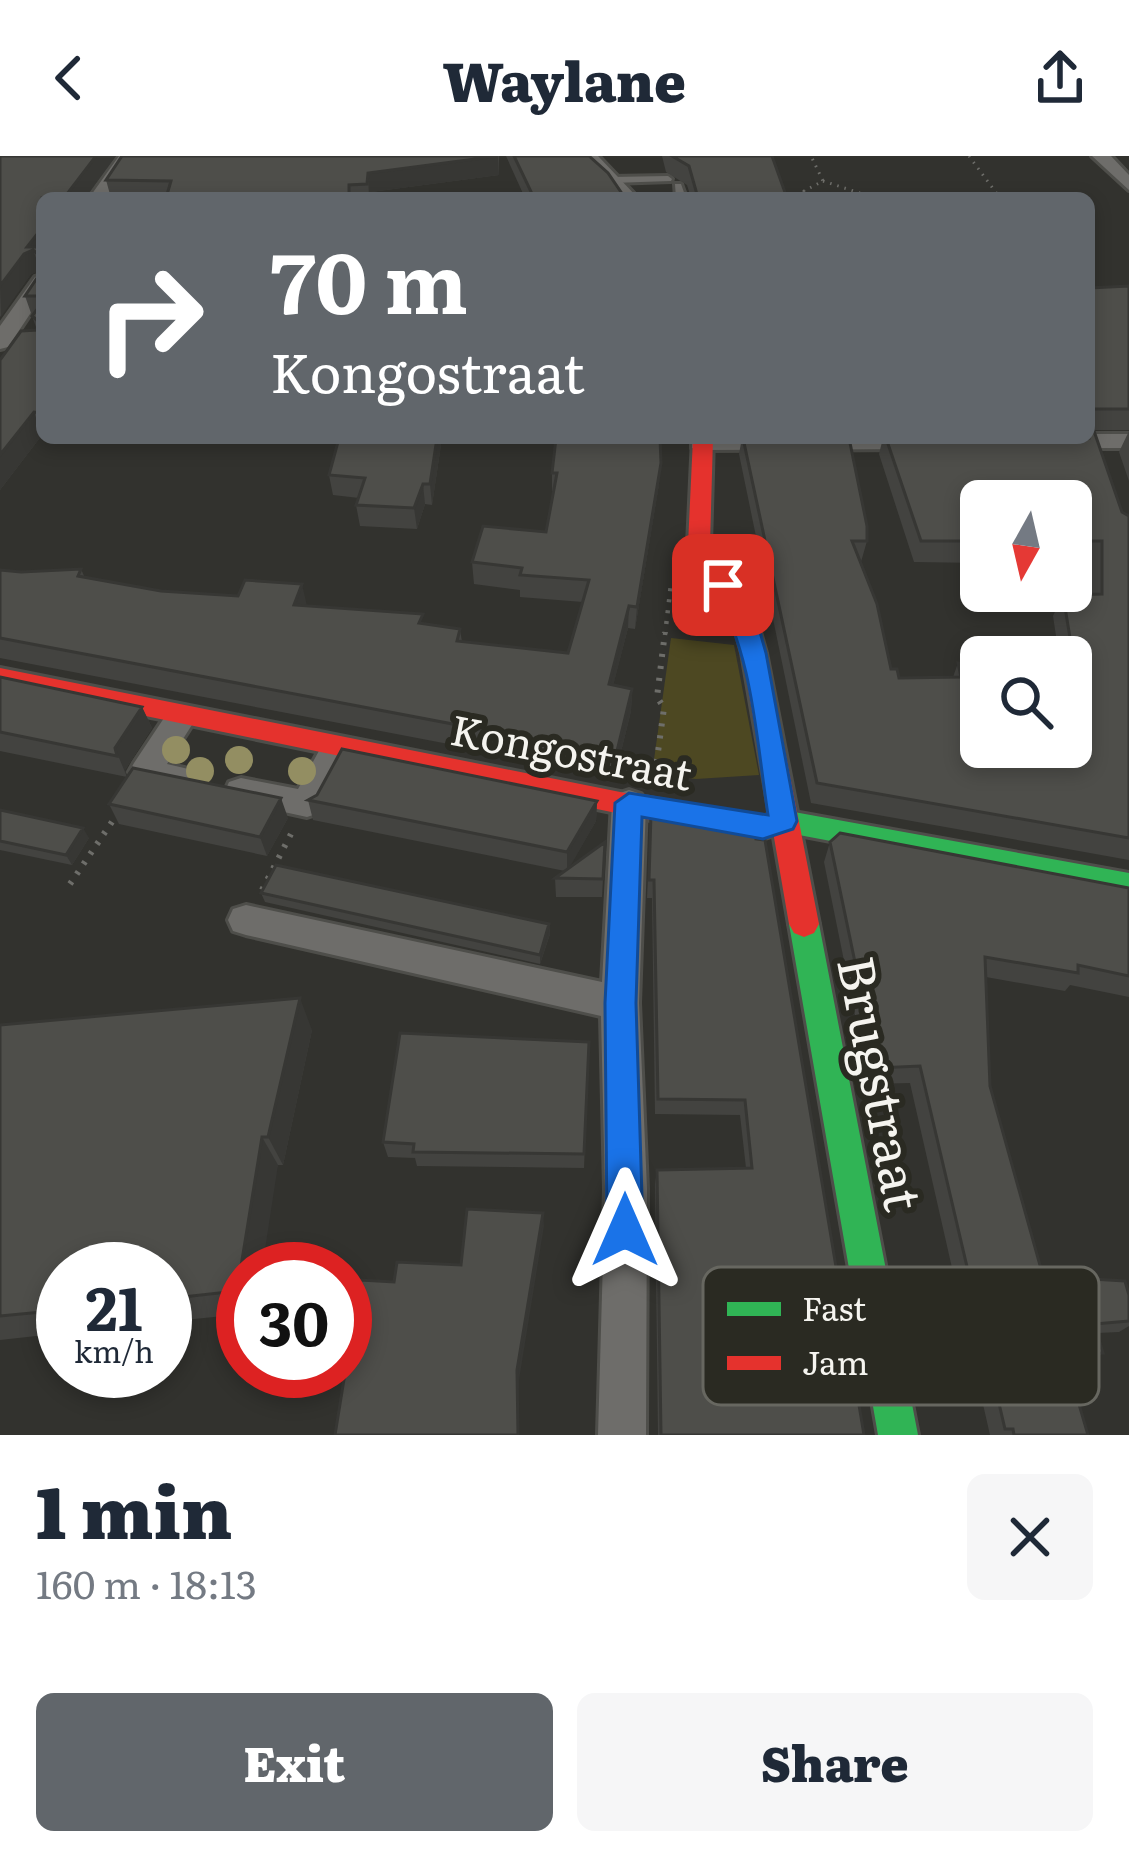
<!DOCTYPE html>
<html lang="en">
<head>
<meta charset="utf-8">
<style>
  body { margin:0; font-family:Literata,serif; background:#f6f6f7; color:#1f2937; height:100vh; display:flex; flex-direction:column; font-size:45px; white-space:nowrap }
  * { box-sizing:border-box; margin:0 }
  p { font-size:39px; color:#747a83 }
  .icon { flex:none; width:66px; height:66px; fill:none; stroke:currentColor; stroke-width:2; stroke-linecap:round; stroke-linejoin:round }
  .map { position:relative; height:1279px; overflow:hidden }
  .panel { display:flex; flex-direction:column; background:#fff; flex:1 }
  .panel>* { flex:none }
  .top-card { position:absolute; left:36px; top:36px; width:1059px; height:252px; border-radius:18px; box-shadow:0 6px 18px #0003; background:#61666b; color:#fff; overflow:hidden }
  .needle { width:78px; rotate:188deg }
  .buttons { position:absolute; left:960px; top:324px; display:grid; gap:24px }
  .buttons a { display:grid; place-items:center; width:132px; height:132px; border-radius:18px; background:#fff; box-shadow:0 6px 18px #0003; font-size:60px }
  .speed { position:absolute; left:36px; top:1086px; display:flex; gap:24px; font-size:60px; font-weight:700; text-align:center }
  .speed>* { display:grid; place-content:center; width:156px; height:156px; border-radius:50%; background:#fff; box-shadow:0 6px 18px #0003; line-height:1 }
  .speed small { font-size:30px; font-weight:400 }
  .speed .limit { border:18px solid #d22; background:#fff; color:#111 }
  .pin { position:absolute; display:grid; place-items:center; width:102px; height:102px; color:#fff; margin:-51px; border-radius:24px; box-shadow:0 6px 18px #0006 }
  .me { position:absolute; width:132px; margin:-66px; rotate:0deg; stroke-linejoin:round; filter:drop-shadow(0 0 9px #0008) }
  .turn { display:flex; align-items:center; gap:42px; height:252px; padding:0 36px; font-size:54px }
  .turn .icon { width:156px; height:156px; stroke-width:2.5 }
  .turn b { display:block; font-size:84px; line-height:102px }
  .round { display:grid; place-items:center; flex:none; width:126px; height:126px; border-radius:18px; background:#f6f6f7 }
  .headline { display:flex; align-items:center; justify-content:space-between; height:204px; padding:0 36px }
  h1 { font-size:72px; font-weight:800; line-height:90px }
  .primary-button { display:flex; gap:24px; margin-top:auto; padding:24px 36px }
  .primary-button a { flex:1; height:138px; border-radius:18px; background:#61666b; color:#fff; font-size:48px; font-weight:800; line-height:138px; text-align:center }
  .primary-button a+a { background:#f6f6f7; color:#1f2937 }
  header { display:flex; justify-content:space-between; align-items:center; height:156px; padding:0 36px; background:#fff; font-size:54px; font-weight:800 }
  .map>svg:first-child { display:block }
  .green { fill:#4d4822 }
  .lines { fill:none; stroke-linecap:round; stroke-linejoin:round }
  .lane-casing { stroke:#4e4e4a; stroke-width:6 }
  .street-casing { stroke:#4e4e4a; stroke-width:6 }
  .fast-casing { stroke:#4e4e4a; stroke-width:6 }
  .jam-casing { stroke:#4e4e4a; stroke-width:6 }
  .path-far2 { stroke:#6e6e6a; stroke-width:3; stroke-dasharray:1.5 6; stroke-linecap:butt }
  .path-far1 { stroke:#6e6e6a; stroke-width:4.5; stroke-dasharray:3 8; stroke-linecap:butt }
  .path { stroke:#6e6e6a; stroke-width:6; stroke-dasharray:3 9; stroke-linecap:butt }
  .lane { fill:#6e6d6a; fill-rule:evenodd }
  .street { fill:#6e6d6a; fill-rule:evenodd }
  .fast { fill:#30b455; fill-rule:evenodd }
  .jam { fill:#e5322d; fill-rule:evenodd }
  .tree { fill:#938e62 }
  .wall { fill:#434340 }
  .shaded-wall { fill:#373734 }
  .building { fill:#4e4e4a; stroke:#373734; stroke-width:3 }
  .route { fill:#1a73e8; stroke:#114b97; stroke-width:3 }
  .labels { text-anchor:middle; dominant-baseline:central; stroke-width:12; stroke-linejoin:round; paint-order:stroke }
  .street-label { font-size:42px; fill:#f5f4ef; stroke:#2a2a22 }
  .near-street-label { font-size:51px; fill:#f5f4ef; stroke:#2a2a22 }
  .key { fill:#2a2a22; stroke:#676760; stroke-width:3 }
  .key-label { font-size:33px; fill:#f5f4ef }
</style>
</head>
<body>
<header><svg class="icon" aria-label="back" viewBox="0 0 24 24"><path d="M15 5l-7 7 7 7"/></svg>Waylane<svg class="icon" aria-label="share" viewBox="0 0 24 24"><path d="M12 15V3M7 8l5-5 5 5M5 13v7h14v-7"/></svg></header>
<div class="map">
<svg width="1129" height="1279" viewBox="0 0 1129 1279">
  <rect width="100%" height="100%" fill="#32322e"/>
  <!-- green -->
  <path class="green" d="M671,482L734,489L759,619L696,623L652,618Z"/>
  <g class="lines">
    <!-- lane casing -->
    <g class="lane-casing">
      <path id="lane" d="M668,20L672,23L671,25L612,27L608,24L612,21Z
        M675,28H681L686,42H676Z"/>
    </g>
    <!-- street casing -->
    <g class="street-casing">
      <path id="street" d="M119,0H137L107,42H89Z
        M579,0H598L638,42H619Z
        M1092,0H1111L1129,19V34Z
        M42,119V140L8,191L0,193V170L35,121Z
        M1089,278H1129V292H1053L1041,285L1089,282Z
        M692,282H932L935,286L923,293L701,294L692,292Z
        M181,550L192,553L197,561L167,608L197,615L201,624L197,633L185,637L134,625L129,616L134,607L170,553Z
        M336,580L347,584L352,592L319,657L307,661L229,644L225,635L229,626L241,622L298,633L325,584Z
        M629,634L641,638L646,647L639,847L647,1033L646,1279H598L605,1033L601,860L246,779L233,775L228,764L233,753L246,749L602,826L612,647L617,638Z"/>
    </g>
    <!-- fast casing -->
    <g class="fast-casing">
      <path id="fast" d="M665,645L762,661L783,654L1129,717V741L783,676L762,683L665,667L655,664L651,656L655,648Z
        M804,755L814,759L819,768L918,1279H878L789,768L794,759Z"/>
    </g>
    <!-- jam casing -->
    <g class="jam-casing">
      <path id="jam" d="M693,282H713L710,389L756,462L766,497L819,768L814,777L804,781L794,777L789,768L742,497L732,462L688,389Z
        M0,512L665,645L675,648L679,656L675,664L665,667L0,530Z"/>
    </g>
    <!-- path-far2 -->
    <path class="path-far2" d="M969,0L1000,42
      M823,25L875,42
      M808,42L804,35L823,25L811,0"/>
    <!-- path-far1 -->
    <path class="path-far1" d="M665,479L671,428L679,424"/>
    <!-- path -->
    <path class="path" d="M655,618L664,552L657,541L665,476
      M70,728L120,654
      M262,734L292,676"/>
    <!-- lane -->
    <use href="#lane" class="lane"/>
    <!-- street -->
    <use href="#street" class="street"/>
    <!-- fast -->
    <use href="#fast" class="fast"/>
    <!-- jam -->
    <use href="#jam" class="jam"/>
  </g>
  <!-- trees -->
  <g class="tree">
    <circle cx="176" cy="594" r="14"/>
    <circle cx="239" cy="604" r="14"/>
    <circle cx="200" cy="615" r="14"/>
    <circle cx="302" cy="615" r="14"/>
  </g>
  <!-- wall -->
  <path class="wall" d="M0,0H116L85,42H42V279L0,334V204L37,174L25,140L39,119V115L31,118L0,161Z
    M499,0V19L371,36L370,42H111L106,24Z
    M506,0H589L625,42H525Z
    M662,0H772L787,42H691L687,29L666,16Z
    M1129,130V274H1089V132Z
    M1129,275V325L1119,296Z
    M442,282L432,349L425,348L417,373L360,370L356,349L359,342L333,339L329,319Z
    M742,282H849L867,385L861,406L891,513L899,522L953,521L958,507L981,591L1072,593L1071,501H1044L1049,492L1058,493L1053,460L1063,439L1092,438L1091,407H1071V345H981V407L914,406L879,298L883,282H1089L1122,356L1129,360V704L811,647L739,298Z
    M552,317L659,328L635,473L628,472L613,529L632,533L631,555L615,620L0,502V414L21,416L81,413L85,422L161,435L307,450L460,473L462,486L568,497L583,446L520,441V434L474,428L472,406L546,376L552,339Z
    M0,521L142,551L152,572L125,614L127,621L288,662L267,700L119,668L109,648L127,621L0,595Z
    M308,644L597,645L596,665L568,713L605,686L602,741H556L555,722L565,715L313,664Z
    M0,654L89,682L72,709L0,694Z
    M651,657L756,683L864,1279H658L655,1028L657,1014L746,1012L740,959L655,958L652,742H647Z
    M830,686L1129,732V841L1070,829L1065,835L986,821L990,930L1043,1120L1129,1139V1170L1119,1176L1097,1177L1103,1197L1085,1208H1067L1088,1279H990L910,927L869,928L824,706Z
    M261,737L549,768L550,778L540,808L265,746Z
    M0,869L312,874L283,1009H278L243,1113V1158L165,1166V1113H63V1177L0,1184Z
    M589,886L584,1012L417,1010L415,1002L388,1001L383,986Z"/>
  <!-- shaded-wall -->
  <path class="shaded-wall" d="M96,0H116L85,42H64Z
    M498,0L499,19L371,36L369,42L368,17Z
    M42,72V102L33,94L41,115L31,118L1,161L0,130Z
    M34,256L42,279L0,334V299Z
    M437,282H442L432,349L430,328Z
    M661,307L659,328L635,473L637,451Z
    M423,328L425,348L417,373L414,352Z
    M302,428L307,450L294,449Z
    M629,450L628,472L608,550L609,528Z
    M632,533L631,555L615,620L616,599Z
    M142,551L152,572L125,614L127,621L115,592Z
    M281,642L288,662L267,700L260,681Z
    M597,645L596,665L567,716V696Z
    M83,672L89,682L72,709L66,699Z
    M549,768L550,778L540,808V799Z
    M300,842L312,874L283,1009L268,981Z
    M262,981L278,1009L262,1113H243V1141L237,1135Z
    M543,1057L544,1070L519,1224L518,1279L517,1214Z"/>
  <!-- building -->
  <path class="building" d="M0,0H96L64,42H42V72L27,91H42V140H25L39,119V99L33,94L24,98L0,130Z
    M122,0H498L368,17L367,28L349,29V42H166L171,25L106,24Z
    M514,0H589L608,17L625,42H534Z
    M672,0H772L787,42H698L689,10Z
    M1129,130V253H1089V132Z
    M42,147V257L34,256L0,299V204L21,175L37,174L38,165L32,160Z
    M1089,275H1094L1122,356L1129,360V682L817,627L743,282H849L867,370V385H852L877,448L891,513H897L899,522L961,521L958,507L981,509V591H1053L1090,596L1071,532V501H1051L1049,492L1072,494L1063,439L1102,438V385H1071V345H981V385H921L886,282H1089Z
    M339,282H437L430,328H423L414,352L356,349L365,322L329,319Z
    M556,282H660L661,307L637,451L629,450L609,528L632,533L616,599L0,482V414L21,416L81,413L78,420L161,435L238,440L245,424L302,428L294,449L423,458L419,467L460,473L457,485L568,497L589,424L520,419L522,412L472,406L483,370L546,376L557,317H552Z
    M0,521L142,551L115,592L117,600L0,576Z
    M342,593L597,645L567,696L308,644L317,639Z
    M133,612L281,642L260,681L109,648Z
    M0,654L83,672L66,699L0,685Z
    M651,657L756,673V683L765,684L864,1279H661L657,1014L752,1012L745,944L658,943L654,724H649Z
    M840,677L1129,732V820L1078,809V817L985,801L990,930L1043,1120L1125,1125L1129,1139V1165L1094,1168L1103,1197H1064L1088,1279H1014L1013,1273H1005L920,910L877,912L830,686Z
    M605,686L603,723L555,722Z
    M276,709L549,768L540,799L261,737Z
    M300,842L268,981H262L237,1135L165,1143V1113H63V1154L0,1160V869Z
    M400,877L589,886L584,998L413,996L414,988L383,986Z
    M467,1053L543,1057L517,1214L518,1279H335L360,1124L394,1126L397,1106L461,1109Z"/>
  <!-- route -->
  <path class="route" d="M723,421L731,424L756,462L766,497L797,665L793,673L763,683L642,661L636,847L643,1074L638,1087L625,1092L612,1087L607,1074L605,847L615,647L629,637L768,659C756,582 753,496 712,429Z"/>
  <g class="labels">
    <!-- street labels -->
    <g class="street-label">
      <text transform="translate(572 594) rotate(11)">Kongostraat</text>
    </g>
    <!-- near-street labels -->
    <g class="near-street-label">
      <text transform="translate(883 927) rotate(79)">Brugstraat</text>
    </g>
  </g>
  <!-- legend -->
  <rect x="703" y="1111" width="396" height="138" rx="18" class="key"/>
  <rect x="727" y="1146" width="54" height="14" fill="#30b455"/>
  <rect x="727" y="1200" width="54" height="14" fill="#e5322d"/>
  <g class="key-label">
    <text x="802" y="1165">Fast</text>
    <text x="802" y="1219">Jam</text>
  </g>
</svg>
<div class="buttons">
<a><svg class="needle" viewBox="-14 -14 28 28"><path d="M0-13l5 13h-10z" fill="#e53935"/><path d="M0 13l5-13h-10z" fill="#747a83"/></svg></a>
<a><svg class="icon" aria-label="search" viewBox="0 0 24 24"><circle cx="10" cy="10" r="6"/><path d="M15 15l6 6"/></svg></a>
</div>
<div class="speed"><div>21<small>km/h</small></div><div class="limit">30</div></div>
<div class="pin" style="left:723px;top:429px;background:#d93025"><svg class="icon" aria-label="arrive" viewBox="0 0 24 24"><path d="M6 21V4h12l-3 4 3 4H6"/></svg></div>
<svg class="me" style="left:625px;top:1074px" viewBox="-20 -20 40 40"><path d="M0-17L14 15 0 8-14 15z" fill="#1a73e8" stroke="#fff" stroke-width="4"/></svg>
<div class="top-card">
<div class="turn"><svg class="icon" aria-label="right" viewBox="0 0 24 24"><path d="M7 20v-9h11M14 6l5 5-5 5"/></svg><div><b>70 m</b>Kongostraat</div></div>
</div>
</div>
<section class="panel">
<div class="headline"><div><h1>1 min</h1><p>160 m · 18:13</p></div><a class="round"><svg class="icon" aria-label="close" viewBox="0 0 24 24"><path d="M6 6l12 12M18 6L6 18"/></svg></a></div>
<div class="primary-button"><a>Exit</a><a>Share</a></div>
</section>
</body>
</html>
